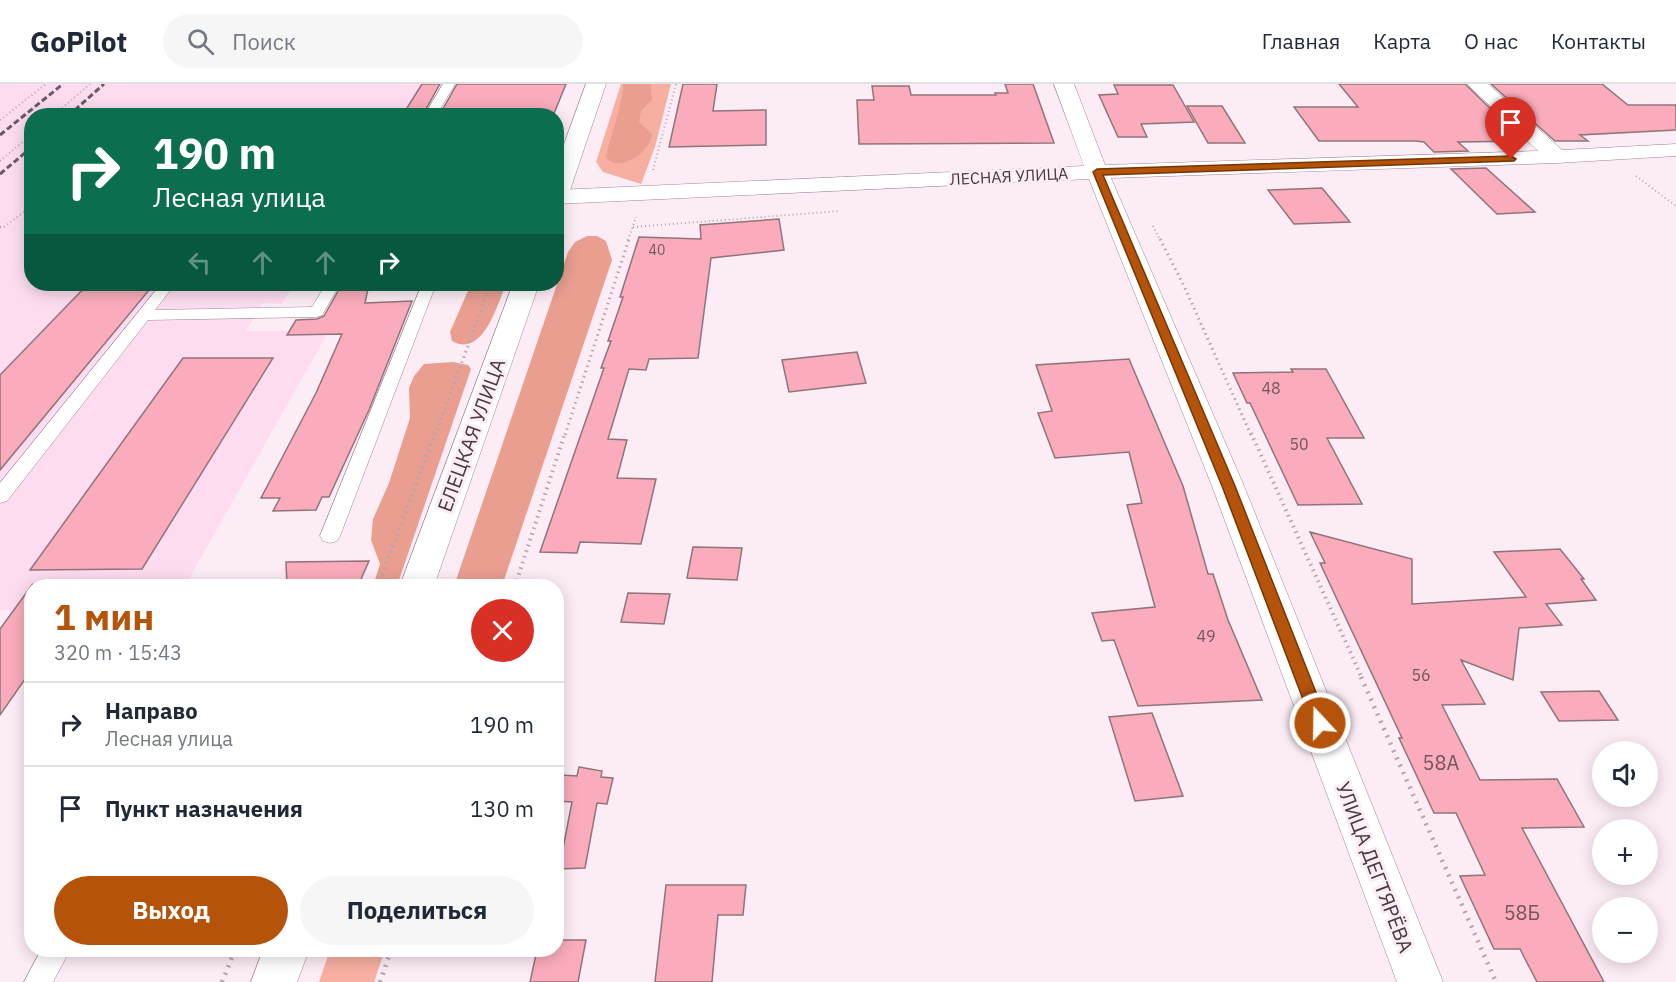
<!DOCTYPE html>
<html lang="ru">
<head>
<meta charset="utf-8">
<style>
  body { margin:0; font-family:"IBM Plex Sans",sans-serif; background:#f6f6f7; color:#1f2937; height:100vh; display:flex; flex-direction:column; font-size:22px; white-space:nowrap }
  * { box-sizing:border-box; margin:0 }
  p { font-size:20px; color:#747a83 }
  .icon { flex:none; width:33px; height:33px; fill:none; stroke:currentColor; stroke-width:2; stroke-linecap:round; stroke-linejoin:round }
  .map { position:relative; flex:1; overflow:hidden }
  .side { position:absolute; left:24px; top:495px; width:540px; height:378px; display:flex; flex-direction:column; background:#fff; border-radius:24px; box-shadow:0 3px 15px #0003 }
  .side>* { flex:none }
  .guide { position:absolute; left:24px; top:24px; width:540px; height:183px; border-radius:24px; box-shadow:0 3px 15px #0003; background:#0b6e4f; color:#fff; overflow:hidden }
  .tools { position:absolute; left:1592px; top:657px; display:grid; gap:12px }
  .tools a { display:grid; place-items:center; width:66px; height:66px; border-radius:50%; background:#fff; box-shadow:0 3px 15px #0003; font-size:30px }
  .pin { position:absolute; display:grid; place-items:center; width:51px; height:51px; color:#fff; margin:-62px -26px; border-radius:50% 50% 50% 0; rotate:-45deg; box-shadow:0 0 6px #0007 }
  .pin .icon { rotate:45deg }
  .me { position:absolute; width:66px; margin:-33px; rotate:339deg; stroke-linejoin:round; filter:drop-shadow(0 0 4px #0008) }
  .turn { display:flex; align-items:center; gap:21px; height:126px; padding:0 30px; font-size:27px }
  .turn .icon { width:78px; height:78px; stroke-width:2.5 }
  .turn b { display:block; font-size:42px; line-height:51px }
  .lanes { display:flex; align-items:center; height:57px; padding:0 30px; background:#0003; justify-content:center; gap:30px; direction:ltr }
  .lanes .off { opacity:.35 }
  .round { display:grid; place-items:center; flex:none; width:63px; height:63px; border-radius:32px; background:#f6f6f7 }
  .head { display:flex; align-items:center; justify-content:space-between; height:102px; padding:0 30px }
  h1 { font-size:36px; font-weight:700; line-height:45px; color:#b45309 }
  .button { display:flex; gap:12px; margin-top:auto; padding:12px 30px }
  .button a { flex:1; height:69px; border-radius:36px; background:#b45309; color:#fff; font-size:24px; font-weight:700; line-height:69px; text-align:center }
  .button a+a { background:#f6f6f7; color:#1f2937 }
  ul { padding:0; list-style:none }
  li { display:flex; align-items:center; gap:18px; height:84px; padding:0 30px; border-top:2px solid #e0e1e3 }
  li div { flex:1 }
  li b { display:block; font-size:22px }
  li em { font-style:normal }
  header { display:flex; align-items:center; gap:36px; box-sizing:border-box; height:84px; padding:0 30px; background:#fff; border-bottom:2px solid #e0e1e3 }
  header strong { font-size:28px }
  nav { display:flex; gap:33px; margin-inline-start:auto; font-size:21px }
  .search { width:420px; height:54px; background:#f6f6f7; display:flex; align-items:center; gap:15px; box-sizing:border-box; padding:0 21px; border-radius:33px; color:#747a83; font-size:22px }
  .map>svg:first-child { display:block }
  .built { fill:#fddcf0 }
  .green { fill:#f7afa2 }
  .forest { fill:#e99e90 }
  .building { fill:#faacbc; stroke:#8f7479; stroke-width:1.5 }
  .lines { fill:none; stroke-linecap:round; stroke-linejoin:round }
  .service-casing { stroke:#9b8492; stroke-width:1 }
  .minor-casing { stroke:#9b8492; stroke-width:1 }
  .secondary-casing { stroke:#9b8492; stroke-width:1 }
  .path-far3 { stroke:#b2a5ad; stroke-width:2; stroke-dasharray:1 3; stroke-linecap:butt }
  .path-far2 { stroke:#b2a5ad; stroke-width:3; stroke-dasharray:1.5 4; stroke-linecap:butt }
  .path-far1 { stroke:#b2a5ad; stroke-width:4; stroke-dasharray:1.5 4.5; stroke-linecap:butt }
  .path { stroke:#b2a5ad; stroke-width:4.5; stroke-dasharray:2 6; stroke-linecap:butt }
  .service { fill:#fff; fill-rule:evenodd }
  .minor { fill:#fff; fill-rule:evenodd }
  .secondary { fill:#fff; fill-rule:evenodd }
  .rail { stroke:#675b62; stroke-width:3; stroke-dasharray:6 3; stroke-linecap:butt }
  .route { fill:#b45309; stroke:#753606; stroke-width:1.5 }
  .labels { text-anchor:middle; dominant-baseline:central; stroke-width:6; stroke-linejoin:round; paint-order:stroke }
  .far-number-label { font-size:14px; fill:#71565e }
  .far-street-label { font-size:16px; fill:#43393f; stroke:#fcecf6 }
  .number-label { font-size:16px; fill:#71565e }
  .street-label { font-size:20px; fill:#43393f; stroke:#fcecf6 }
  .near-number-label { font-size:20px; fill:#71565e }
</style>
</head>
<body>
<header>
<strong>GoPilot</strong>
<div class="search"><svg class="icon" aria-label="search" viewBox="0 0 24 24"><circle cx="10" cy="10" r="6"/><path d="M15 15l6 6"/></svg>Поиск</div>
<nav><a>Главная</a><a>Карта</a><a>О нас</a><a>Контакты</a></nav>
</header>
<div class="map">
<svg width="1676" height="898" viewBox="0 0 1676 898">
  <rect width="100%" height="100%" fill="#fcecf6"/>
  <!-- built -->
  <path class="built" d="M0,0H422L403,31L32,32V200H295L281,220L263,219L246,247H289L288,251L327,250L186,500H144L143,502H32L31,526H0Z"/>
  <!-- green -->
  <path class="green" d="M621,0H671L655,63L641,100L603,88L596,78Z
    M330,866H385L374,898H319Z"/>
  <!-- forest -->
  <path class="forest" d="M623,0H652L651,2L652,16L641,27L639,38L652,50C650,69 620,89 606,74C609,56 625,13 623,0Z
    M587,152H597L606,157L612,176L502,502H454L568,168L575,158Z
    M471,200H506C498,219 483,275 452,257L450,248Z
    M453,278L468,281L471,285L397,502H373L380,480L371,456L373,435L389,399L410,334L409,304L414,292L424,280Z"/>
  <!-- building -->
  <path class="building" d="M422,0H440L422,32H402Z
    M457,0H566L553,32H439Z
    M683,0H717L713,27L766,26V61L669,63Z
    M1005,0H1033L1054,59L859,60L857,16H874L872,2H909L911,11H996L995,9H1008Z
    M1339,0H1465L1524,57L1458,58L1468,67L1434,68L1424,58L1416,57H1319L1294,23H1358Z
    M1491,0H1602L1628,21H1676V46L1580,51L1588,57H1555Z
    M1114,1H1173L1194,38L1141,40L1147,53H1118L1099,11L1118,10Z
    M1187,22H1222L1245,59H1208Z
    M1486,84L1535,128L1497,130L1451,85Z
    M1322,104L1350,138L1294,140L1268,106Z
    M779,135L784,166L711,174L698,274L649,275L646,286L629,285L608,355L627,356L617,394L656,395L641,460L580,458L577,469L540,468L604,284H601L611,257H608L623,213H620L639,153L701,155L700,141Z
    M88,200H154L0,386V291Z
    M342,200H369L365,219L412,217L369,326L329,413H322L316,426L273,427L280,414H261L316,309L342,250L287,251L296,236L317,235L324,232Z
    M857,268L866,299L789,308L782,276Z
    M183,274H273L142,485L30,486Z
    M1129,275L1183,402L1208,490H1213L1228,536L1262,616L1138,622L1114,556L1102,557L1092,529L1155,523L1127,421L1142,419L1129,368L1055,374L1038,329L1052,327L1036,281Z
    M1291,285H1326L1364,354H1327L1362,420L1298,421L1250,319H1247L1233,289L1293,288Z
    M1310,448L1412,475V520L1526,513L1494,468L1560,465L1584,495H1581L1596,516L1546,520L1562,541L1519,544L1513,596L1461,576L1485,620L1442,621L1480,696L1557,695L1584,743L1522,744L1604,898H1537L1520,865H1494L1460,792L1485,791L1456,729H1434L1399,654H1402L1320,479H1325Z
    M693,463L742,464L737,496L687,494Z
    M369,477L358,502H287L286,478Z
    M32,501V585L0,631V545Z
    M628,509L670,510L664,540L621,538Z
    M1599,607L1618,636L1559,637L1541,608Z
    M1152,629L1183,712L1135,717L1109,633Z
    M579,683L602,687L601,693L613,694L607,720L597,719L585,784L559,785L572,718L556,717V707L561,691L577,692Z
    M666,801H746L743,831H718L712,898H655Z
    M556,856H586L578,898H530L537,866H556Z"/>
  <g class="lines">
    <!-- service casing -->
    <g class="service-casing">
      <path id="service" d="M443,0H455L436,32H424Z
        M161,200H175L155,226L312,223L326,200H340L322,231L317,233L148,236L7,417L0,419V399Z
        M422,200H436L340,452L337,457L330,459L323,457L320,452Z
        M41,866H70L53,898H24Z"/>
    </g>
    <!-- minor casing -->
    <g class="minor-casing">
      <path id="minor" d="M1054,0H1074L1105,81L1538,67L1467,0H1488L1562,66L1676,60V72L1557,79L1111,94L1244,402L1443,898H1397L1212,402L1089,95L556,120L557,106L1084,82Z"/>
    </g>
    <!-- secondary casing -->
    <g class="secondary-casing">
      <path id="secondary" d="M586,0H606L567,115L564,120L556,122V82Z
        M513,200H539L434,502H400Z
        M263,866H309L297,898H251Z"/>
    </g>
    <!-- path-far3 -->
    <path class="path-far3" d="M53,32L90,0
      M148,32L150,30H269L267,32
      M0,36L46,0
      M0,77L32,50
      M653,86L676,0
      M1636,92L1676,122
      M1153,142L1160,156
      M0,143H4L32,122
      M633,143L840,127
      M628,156L636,133"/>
    <!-- path-far2 -->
    <path class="path-far2" d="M1160,155L1184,202L1251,351
      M435,351L491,200
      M565,351L629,155"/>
    <!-- path-far1 -->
    <path class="path-far1" d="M1251,349L1362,594
      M378,502L435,349
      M515,502L565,349"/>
    <!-- path -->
    <path class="path" d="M1361,593L1496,898
      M222,898L235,866
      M380,898L391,866"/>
    <!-- service -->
    <use href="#service" class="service"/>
    <!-- minor -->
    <use href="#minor" class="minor"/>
    <!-- secondary -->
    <use href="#secondary" class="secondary"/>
    <!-- rail -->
    <path class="rail" d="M68,32L104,0
      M0,51L63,0
      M0,90L32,63"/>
  </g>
  <!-- route -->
  <path class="route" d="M1511,72L1516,75L1514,77L1103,91L1235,402L1328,639L1325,645L1320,647L1314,645L1312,639L1222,402L1093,88L1097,85Z"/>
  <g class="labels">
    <!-- far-number labels -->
    <g class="far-number-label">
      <text x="657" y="166">40</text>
    </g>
    <!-- far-street labels -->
    <g class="far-street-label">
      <text transform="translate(1009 92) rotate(-3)">ЛЕСНАЯ УЛИЦА</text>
    </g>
    <!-- number labels -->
    <g class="number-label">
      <text x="1271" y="304">48</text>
      <text x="1299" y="360">50</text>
      <text x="1206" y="552">49</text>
      <text x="1421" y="591">56</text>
    </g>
    <!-- street labels -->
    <g class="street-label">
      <text transform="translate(471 351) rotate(-70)">ЕЛЕЦКАЯ УЛИЦА</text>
      <text transform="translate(1375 783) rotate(69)">УЛИЦА ДЕГТЯРЁВА</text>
    </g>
    <!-- near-number labels -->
    <g class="near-number-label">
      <text x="1441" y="678">58А</text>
      <text x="1522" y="828">58Б</text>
    </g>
  </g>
</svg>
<div class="tools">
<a><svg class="icon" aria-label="sound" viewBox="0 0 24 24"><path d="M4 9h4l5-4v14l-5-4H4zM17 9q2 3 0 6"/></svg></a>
<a>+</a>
<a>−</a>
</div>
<div class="pin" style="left:1511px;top:75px;background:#d93025"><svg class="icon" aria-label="arrive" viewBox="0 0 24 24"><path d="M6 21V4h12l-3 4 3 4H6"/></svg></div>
<svg class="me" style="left:1320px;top:639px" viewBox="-20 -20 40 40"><circle r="17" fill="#b45309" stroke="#fff" stroke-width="3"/><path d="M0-11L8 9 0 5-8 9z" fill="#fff"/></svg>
<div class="guide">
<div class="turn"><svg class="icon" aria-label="right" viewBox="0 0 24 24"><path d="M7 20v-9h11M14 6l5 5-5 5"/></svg><div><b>190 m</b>Лесная улица</div></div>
<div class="lanes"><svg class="icon off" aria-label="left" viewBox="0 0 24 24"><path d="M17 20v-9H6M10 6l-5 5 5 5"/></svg><svg class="icon off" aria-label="ahead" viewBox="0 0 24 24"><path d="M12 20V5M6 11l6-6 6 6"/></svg><svg class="icon off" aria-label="ahead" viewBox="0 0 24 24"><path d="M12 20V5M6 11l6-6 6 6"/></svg><svg class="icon" aria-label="right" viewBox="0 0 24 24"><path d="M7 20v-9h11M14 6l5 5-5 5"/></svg></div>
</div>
<section class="side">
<div class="head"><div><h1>1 мин</h1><p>320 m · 15:43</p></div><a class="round" style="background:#d93025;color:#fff"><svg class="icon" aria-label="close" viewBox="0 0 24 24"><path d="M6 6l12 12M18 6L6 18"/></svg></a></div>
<ul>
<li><svg class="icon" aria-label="right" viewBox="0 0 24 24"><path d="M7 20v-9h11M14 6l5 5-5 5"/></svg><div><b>Направо</b><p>Лесная улица</p></div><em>190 m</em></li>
<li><svg class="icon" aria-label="arrive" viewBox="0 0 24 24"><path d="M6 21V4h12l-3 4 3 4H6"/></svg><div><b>Пункт назначения</b></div><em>130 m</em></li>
</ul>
<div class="button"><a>Выход</a><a>Поделиться</a></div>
</section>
</div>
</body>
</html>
